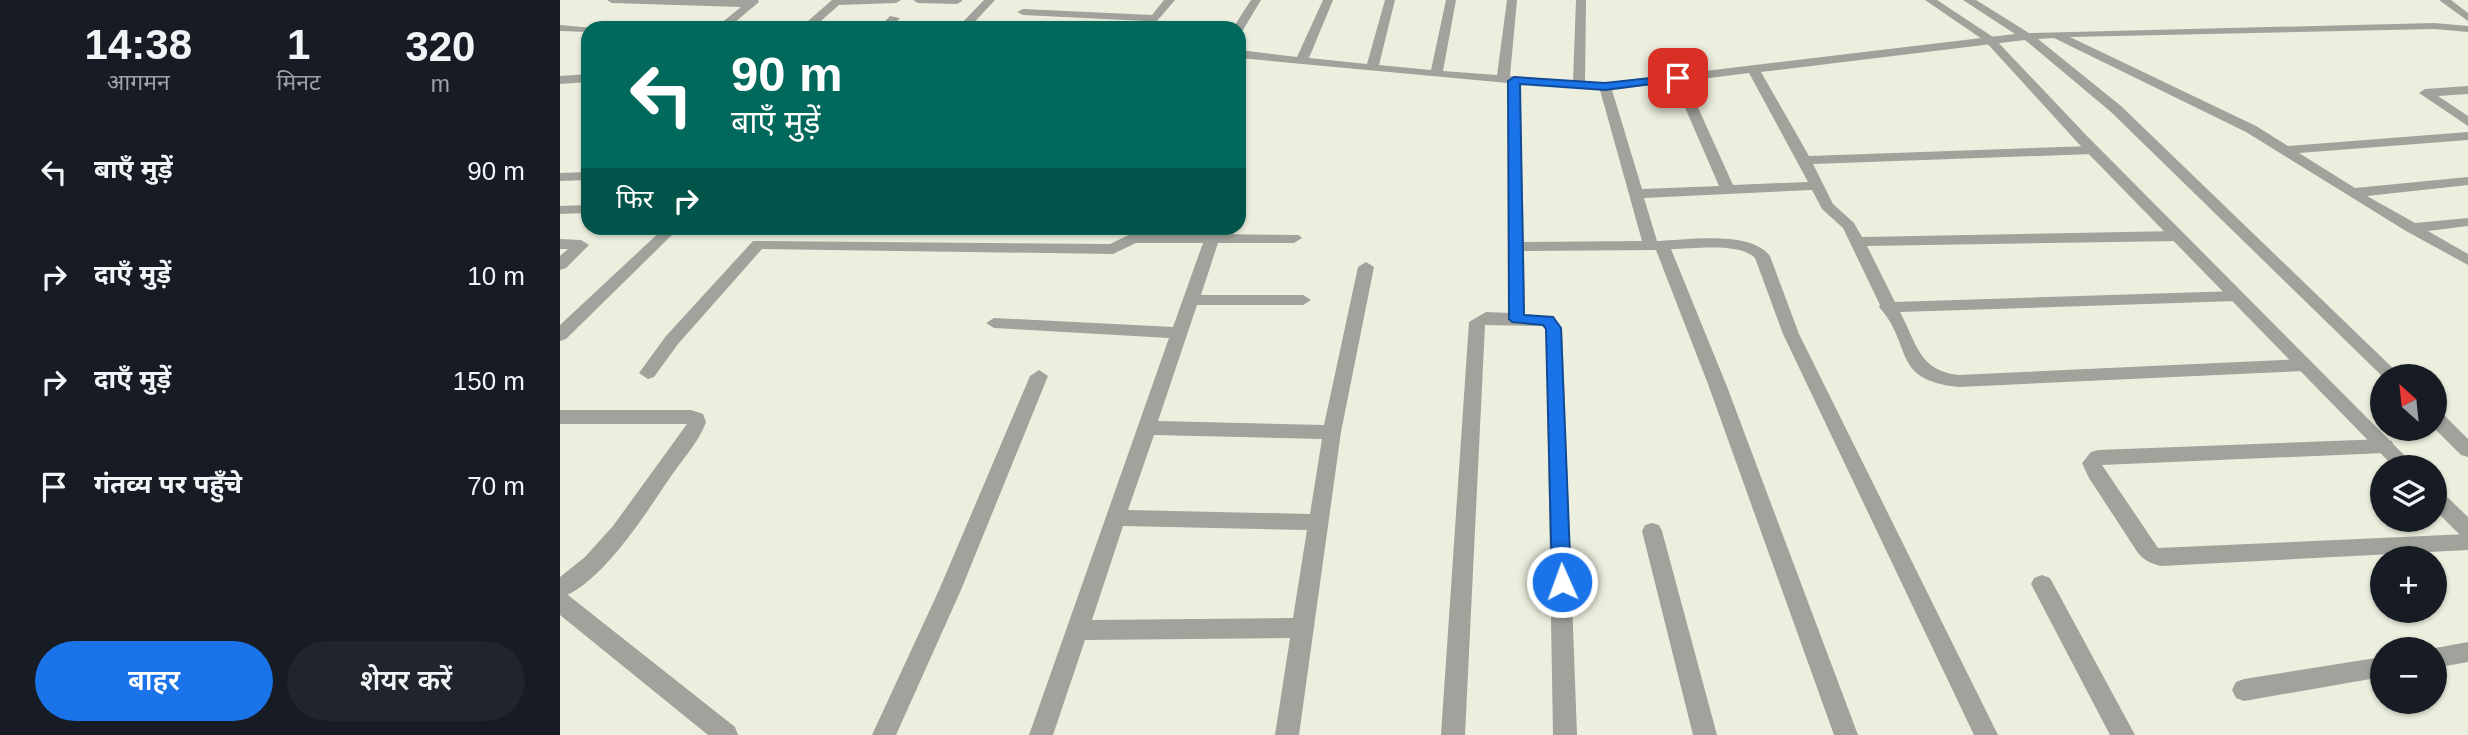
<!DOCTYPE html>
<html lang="hi">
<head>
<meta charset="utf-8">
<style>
  body { margin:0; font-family:Helvetica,"Noto Sans Devanagari",sans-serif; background:#20242c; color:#f1f3f6; height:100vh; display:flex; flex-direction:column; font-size:26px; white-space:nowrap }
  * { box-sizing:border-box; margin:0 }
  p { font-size:23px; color:#9ea1a6 }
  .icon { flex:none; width:38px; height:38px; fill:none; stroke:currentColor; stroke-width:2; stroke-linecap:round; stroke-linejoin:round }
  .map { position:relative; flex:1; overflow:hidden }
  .side { display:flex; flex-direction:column; background:#171b24; width:560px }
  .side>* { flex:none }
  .banner { position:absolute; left:21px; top:21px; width:665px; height:214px; border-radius:21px; box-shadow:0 2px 5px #0004; background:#00695c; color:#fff; overflow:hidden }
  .needle { width:46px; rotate:333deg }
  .fabs { position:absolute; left:1810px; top:364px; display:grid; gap:14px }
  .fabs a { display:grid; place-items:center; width:77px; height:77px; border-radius:50%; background:#171b24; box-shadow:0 2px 5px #0004; font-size:35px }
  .pin { position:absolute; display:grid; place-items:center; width:60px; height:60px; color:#fff; margin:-30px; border-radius:14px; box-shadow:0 4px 10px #0006 }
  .me { position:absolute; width:77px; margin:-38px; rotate:358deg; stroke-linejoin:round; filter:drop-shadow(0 0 5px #0008) }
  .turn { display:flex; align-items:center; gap:24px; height:147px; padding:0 35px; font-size:32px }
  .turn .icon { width:91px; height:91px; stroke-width:2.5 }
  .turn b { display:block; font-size:49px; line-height:60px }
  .then { display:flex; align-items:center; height:66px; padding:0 35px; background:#0003; gap:14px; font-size:26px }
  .eta { display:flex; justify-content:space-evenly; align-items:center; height:119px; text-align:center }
  .eta b { font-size:42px; font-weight:600; line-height:49px }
  .button { display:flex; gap:14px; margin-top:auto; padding:14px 35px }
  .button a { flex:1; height:80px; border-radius:42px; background:#1a73e8; color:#fff; font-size:28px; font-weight:600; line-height:80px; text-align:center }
  .button a+a { background:#20242c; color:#f1f3f6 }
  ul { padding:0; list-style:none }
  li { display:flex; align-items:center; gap:21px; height:105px; padding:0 35px }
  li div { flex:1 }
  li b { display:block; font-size:26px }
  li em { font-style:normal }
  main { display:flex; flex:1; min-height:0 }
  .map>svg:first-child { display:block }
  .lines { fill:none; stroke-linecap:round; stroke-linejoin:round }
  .minor { fill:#a1a29b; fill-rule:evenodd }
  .tertiary { fill:#a1a29b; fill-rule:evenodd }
  .route { fill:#1a73e8; stroke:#114b97; stroke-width:2 }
</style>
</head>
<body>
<main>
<section class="side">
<div class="eta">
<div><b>14:38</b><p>आगमन</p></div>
<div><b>1</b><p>मिनट</p></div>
<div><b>320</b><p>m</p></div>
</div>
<ul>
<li><svg class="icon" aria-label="left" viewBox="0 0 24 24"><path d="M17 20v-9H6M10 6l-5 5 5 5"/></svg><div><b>बाएँ मुड़ें</b></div><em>90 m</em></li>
<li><svg class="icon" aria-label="right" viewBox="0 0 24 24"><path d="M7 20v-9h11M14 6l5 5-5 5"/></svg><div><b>दाएँ मुड़ें</b></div><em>10 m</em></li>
<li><svg class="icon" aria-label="right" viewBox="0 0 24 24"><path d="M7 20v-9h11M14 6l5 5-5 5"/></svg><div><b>दाएँ मुड़ें</b></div><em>150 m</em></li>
<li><svg class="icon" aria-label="arrive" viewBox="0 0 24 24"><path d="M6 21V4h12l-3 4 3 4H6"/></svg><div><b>गंतव्य पर पहुँचे</b></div><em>70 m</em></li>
</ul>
<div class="button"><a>बाहर</a><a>शेयर करें</a></div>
</section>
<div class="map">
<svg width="1908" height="735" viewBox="0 0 1908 735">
  <rect width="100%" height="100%" fill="#ecefde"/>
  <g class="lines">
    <!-- minor -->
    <path class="minor" d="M47,0H198L199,2L168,28H155L181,7L52,3Z
      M272,0H341L336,3L279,5L253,28H240Z
      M353,0H402V1L397,4L358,3Z
      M424,0H435L409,28H397Z
      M604,0H615L591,28L583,25L586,21L463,15L457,12L463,9L592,15Z
      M691,0H701L683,30L679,31V28H673Z
      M763,0H773L749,58L807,64L825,0H835L819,65L871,70L886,0H896L883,71L937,75L947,0H957L950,76L1013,81L1016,0H1026L1025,82L1045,83L1455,34L1403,0H1416L1469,33L1874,23L1908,26V32L1874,29L1510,37L1696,126L1728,146L1908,132V140L1739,153L1795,188L1908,177V185L1807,196L1855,223L1908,218V226L1868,231L1908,254V265L1846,231L1686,132L1494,38L1478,39L1561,106L1841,376H1822L1551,112L1465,40L1201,72L1249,156L1532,146L1539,150L1532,154L1253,164L1273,204L1294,223L1302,237L1618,231L1626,236L1618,241L1307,246L1335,302L1677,291L1685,296L1677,301L1340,312C1357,344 1359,371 1399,375L1744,359L1753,365L1744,371L1399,387C1330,380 1354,346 1319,307L1320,305L1283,228L1262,209L1252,190L1084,198L1097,241C1128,240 1190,230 1210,256L1239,334L1438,735H1414L1223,334L1195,258C1180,242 1133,249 1111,249L1166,384L1298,735H1274L1148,384L1096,250L964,251L965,314L993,317L1002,328L1017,735H993L986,329L982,326L925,325L905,735H881L909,322L926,312L949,313L948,83L679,58V50L737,57ZM1189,73L1248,182L1173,185L1126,81ZM1114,82L1159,186L1082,189L1052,90ZM960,84L1040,90L1082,241L964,242Z
      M1879,0H1891L1908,13V21Z
      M330,16L340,18L330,28H318Z
      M0,25L33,28H28V32L0,31Z
      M28,74V82L0,84V76Z
      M1908,86V94L1878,96L1908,116V126L1859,93L1865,89Z
      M28,172V180L0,181V173Z
      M28,205V213L0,214V206Z
      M104,228H119L6,339L0,341V325Z
      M573,233L739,235L742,238L734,243H658L641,295H743L751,300L743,305H637L598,421L764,425L798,267L806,262L814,267L781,432L739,735H715L730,638L525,640L493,735H469L609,338L434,328L426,323L434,318L613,327L643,243H576L553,254L202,249L118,344L94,377L88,379L79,373L106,336L193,241L550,244ZM594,435L762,439L750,514L568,510ZM563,526L747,530L733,618L532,620Z
      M0,239L21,240L29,245L6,268L0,270V256L8,249H0Z
      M479,370L488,376L401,590L336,735H312L379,590L470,376Z
      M0,410H131L143,414L146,422C139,441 126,455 114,472C88,509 44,583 0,598V577L25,557L53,526L127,424H0Z
      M1874,410L1881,412L1908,439V457L1901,455L1874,428Z
      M1825,439L1832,441L1834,446L1832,451L1825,453L1542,465L1598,548L1908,534V550L1601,566C1590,563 1585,561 1578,553L1529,478L1522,463L1531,452L1538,450Z
      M1092,523L1099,525L1102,531L1157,735H1133L1082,531L1085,525Z
      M1482,575L1490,578L1575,735H1550L1471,584L1474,578Z
      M1908,642V662L1874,668V649H1870Z
      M1822,657V677L1684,701L1676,698L1672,690L1676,682L1684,679Z"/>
    <!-- tertiary -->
    <path class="tertiary" d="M1365,0H1377L1433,37L1527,136L1856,467H1834L1517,142L1425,41Z
      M1874,488L1881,491L1908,517V538L1901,536L1874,509Z
      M0,593L8,595L175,727L178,735H148L0,615Z"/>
  </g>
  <!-- route -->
  <path class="route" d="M1118,75L1122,76V80L1045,90L960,84L964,315L993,317L1001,328L1011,582L1008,588L1002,591L995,588L992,582L986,329L983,325L952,322L949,319L948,81L954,77L1045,83Z"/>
</svg>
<div class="fabs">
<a><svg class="needle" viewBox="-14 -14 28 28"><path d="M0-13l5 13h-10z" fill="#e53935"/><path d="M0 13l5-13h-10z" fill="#9ea1a6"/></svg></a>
<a><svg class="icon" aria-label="layers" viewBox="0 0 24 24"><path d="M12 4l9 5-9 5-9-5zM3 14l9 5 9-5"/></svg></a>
<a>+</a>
<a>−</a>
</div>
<div class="pin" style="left:1118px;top:78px;background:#d93025"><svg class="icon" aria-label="arrive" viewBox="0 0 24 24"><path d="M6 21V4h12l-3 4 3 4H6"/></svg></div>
<svg class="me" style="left:1002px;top:582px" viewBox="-20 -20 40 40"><circle r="17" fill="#1a73e8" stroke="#fff" stroke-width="3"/><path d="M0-11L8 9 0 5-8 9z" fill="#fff"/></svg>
<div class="banner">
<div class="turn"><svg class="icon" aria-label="left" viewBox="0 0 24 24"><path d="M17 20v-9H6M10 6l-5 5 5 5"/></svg><div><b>90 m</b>बाएँ मुड़ें</div></div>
<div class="then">फिर<svg class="icon" aria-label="right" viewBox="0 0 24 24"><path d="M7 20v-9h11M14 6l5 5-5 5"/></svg></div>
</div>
</div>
</main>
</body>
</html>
